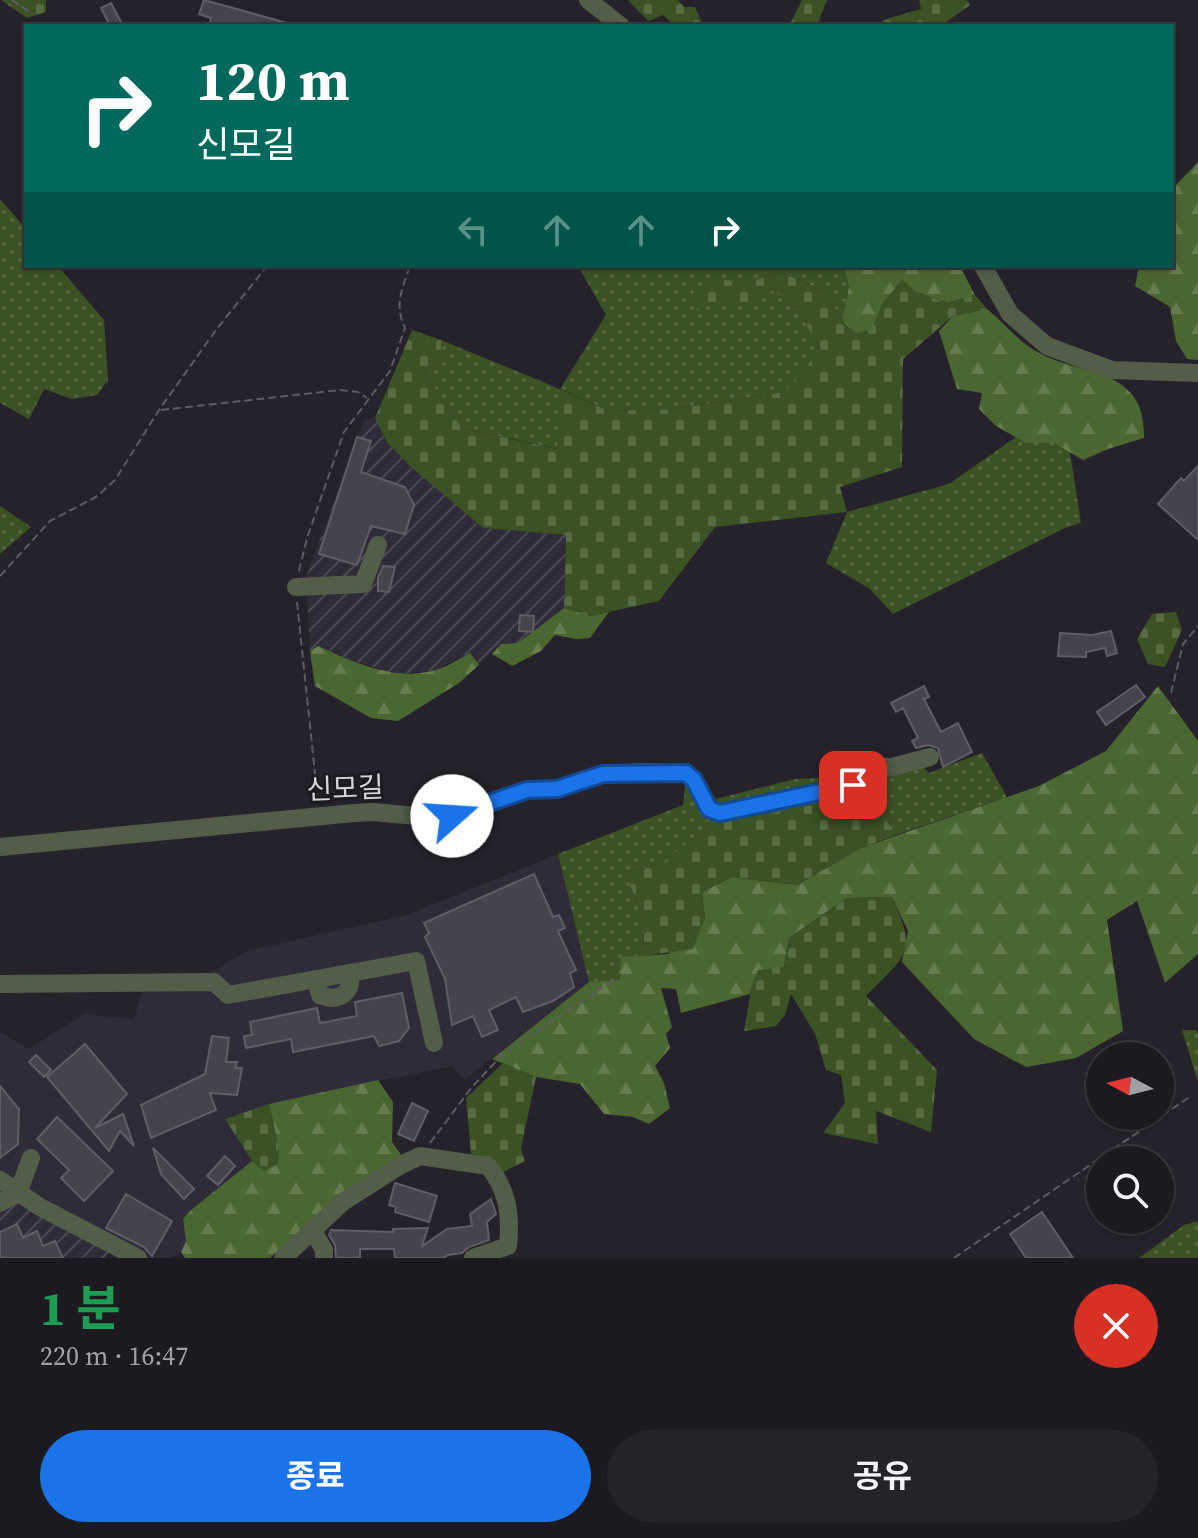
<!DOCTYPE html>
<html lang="ko">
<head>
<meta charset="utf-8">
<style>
  body { margin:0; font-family:"Source Serif 4","Noto Sans KR",serif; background:#252329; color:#f1f3f6; height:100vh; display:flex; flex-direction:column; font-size:30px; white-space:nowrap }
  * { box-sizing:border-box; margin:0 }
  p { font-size:26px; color:#a0a1a5 }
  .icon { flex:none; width:44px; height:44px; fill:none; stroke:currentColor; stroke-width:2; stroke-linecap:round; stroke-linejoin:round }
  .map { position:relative; height:1258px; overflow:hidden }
  .side { display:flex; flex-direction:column; background:#1c1a20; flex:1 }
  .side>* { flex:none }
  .hud { position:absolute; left:24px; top:24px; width:1150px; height:244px; border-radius:0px; box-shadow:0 2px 6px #0004,0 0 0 2px #3a383e; background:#00695c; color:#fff; overflow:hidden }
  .needle { width:52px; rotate:277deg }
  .controls { position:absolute; left:1086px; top:1042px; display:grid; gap:16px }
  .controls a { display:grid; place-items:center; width:88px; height:88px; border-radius:50%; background:#1c1a20; box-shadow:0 2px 6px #0004,0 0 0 2px #3a383e; font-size:40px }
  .pin { position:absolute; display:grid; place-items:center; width:68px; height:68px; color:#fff; margin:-34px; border-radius:16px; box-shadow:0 4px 12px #0006 }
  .me { position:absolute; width:88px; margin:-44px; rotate:71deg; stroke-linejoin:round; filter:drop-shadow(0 0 6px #0008) }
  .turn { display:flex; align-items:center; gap:28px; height:168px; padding:0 40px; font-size:36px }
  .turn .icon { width:104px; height:104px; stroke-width:2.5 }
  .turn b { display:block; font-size:56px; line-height:68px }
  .lanes { display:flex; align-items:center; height:76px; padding:0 40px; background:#0003; justify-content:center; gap:40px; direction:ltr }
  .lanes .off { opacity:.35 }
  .round { display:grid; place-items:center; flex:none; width:84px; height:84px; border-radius:42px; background:#252329 }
  .headline { display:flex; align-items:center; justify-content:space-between; height:136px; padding:0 40px }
  h1 { font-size:48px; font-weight:700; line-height:60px; color:#1e9e55 }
  .primary-button { display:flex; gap:16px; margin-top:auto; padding:16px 40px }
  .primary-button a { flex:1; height:92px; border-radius:48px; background:#1a73e8; color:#fff; font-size:32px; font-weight:700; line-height:92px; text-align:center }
  .primary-button a+a { background:#252329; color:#f1f3f6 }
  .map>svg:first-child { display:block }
  .built { fill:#2f2b39 }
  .industrial { fill:url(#industrial-furrows) }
  .grass { fill:url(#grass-dots) }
  .forest { fill:url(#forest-firs) }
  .cemetery { fill:url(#cemetery-stones) }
  .building { fill:#46434d; stroke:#605d67; stroke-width:2 }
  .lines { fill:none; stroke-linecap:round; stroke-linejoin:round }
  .path { stroke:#5e5b63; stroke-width:2; stroke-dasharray:8 4; stroke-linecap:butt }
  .minor { stroke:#525e48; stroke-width:18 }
  .route-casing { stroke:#114b97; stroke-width:20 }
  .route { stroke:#1a73e8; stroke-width:14 }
  .labels { text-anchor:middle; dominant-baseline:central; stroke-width:6; stroke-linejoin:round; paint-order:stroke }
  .street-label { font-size:28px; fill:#d5d4da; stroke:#1c1921 }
</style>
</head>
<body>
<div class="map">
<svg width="1198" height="1258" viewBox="0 0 1198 1258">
  <defs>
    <pattern id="industrial-furrows" width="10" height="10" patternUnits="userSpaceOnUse" patternTransform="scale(2)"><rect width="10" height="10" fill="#2f2b39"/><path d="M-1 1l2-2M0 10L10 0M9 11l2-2" fill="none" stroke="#4c4955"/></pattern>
    <pattern id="grass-dots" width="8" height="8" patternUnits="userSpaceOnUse" patternTransform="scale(2)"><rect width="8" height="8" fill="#3b5224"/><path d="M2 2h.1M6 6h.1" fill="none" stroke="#566a43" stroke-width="1.8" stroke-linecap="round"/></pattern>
    <pattern id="forest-firs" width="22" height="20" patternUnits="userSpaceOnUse" patternTransform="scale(2)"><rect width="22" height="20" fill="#4b6731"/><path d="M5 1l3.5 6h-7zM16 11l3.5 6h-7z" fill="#647c4e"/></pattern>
    <pattern id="cemetery-stones" width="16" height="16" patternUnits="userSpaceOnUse" patternTransform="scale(2)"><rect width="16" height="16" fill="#3b5224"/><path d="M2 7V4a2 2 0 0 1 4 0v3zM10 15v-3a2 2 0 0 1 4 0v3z" fill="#566a43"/></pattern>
  </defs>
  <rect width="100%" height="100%" fill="#25222b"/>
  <!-- built -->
  <path class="built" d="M558,854L589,982L464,1080L452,1066L269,1104L226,1119L252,1161L191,1210L183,1219L186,1241L181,1252L170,1258H122L0,1181V1032L29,1049L84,1014L134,1019L142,992L212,972L246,951L407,915Z"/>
  <!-- industrial -->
  <path class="industrial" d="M375,418L387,442L483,528L566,535L564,608L518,643L501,644L479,665L469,653L435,671L395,674L351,660L319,646L310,651L306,577L364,420Z
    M0,1173L111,1249L105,1258H0Z"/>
  <!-- grass -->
  <path class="grass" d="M0,199L26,229V266H58L104,320L108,380L97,395L72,399L44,389L29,419L0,403Z
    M578,266H844L849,287L842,321L826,292L781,272L746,283L721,280L693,293L699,310L714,300H733L774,290L801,316L821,349L786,392L675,409L609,411L561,389L558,449L462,428L423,371L441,363V340L560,389L606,315Z
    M1016,437L1026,443H1054L1070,452L1081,523L1065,528L893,614L870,589L826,563L847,512L949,484Z
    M0,506L31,527L0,554Z
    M982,753L1007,797L899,834L869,804L711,825L662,863L625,872L644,921L643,956L621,957V981L589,982L558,854L683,805L688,762L716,799L795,779L835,777L860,785L922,765L929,773Z
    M1182,1030H1196L1198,1034V1082Z
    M1198,1221V1258H1139L1184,1225Z"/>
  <!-- forest -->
  <path class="forest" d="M1198,162V360L1187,359L1176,341L1170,307L1135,286L1139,266H1172V192L1177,184Z
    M844,266H960L975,295L948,303L916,292L883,303L872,330L856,334L842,321L849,287Z
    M987,309C1003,322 1020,343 1039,353C1084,377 1146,367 1144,438L1108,449L1083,460L1054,443H1026L996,426L979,409L982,393L957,389L939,331L953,316Z
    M564,608L590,616L609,612L590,638L576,639L555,635L541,651L512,666L492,654L501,644L518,643Z
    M318,646C354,662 395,682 435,670C447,667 459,659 470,653L479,665L459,683L398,721L371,718L315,686L310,651Z
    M1158,686L1198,741V954L1165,983L1137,901L1107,920L1123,1031L1076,1058L1026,1067L974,1039L902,962L908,931L892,897L847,898L789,938L784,967L752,985L750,994L681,1013L676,989L661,988L672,1027L666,1034L670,1048L655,1066L664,1083L670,1108L649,1124L633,1117L604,1114L580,1084L536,1077L492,1059L589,982L620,980L621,957L668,954L705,918L702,892L732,877L797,885L861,848L1039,786L1106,751Z
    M378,1080L393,1102L392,1142L402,1156L294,1236L270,1258H185L181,1252L186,1241L183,1219L191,1210L252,1161L264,1170L279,1149L269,1104Z"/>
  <!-- cemetery -->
  <path class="cemetery" d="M1,0H46V12L27,18Z
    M628,0H678L684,7H695L703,26H675L663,15L648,21Z
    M802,0H827L817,26H789Z
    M919,0H967L970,5L941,26H880L883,20L921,9Z
    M781,272L826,292L842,321L856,334L872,329L883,303L902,279L916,292L948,303L975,295L987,309L953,316L903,359L902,467L840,487L847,512L715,527L659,601L590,616L564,608L566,535L483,528L410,466L387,442L375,418L412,330L441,340V363L423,371L462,428L557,449L560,389L609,411L675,409L785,392L821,349L801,316L774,290L746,309C728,297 716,298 698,311L693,293L721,279L746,283Z
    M1176,612L1182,630L1165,667L1148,664L1137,639L1152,614Z
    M843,799L869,804L899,834L861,848L797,885L732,877L702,892L705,918L693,949L643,956L644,921L625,872L662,863L711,825Z
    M892,897C919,955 905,955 866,996L937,1070L931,1132L876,1111L878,1144L823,1133L845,1103L841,1075L826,1070L815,1034L791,994L785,1015L776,1026L744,1031L752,985L758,970L784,967L789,938L847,898Z
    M503,1063L536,1077L521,1149L525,1161L500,1174L494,1164L471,1154L466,1098Z
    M269,1104L279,1149L278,1164L264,1171L252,1161L225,1119Z"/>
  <!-- building -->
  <path class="building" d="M204,0L287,23L286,26H209L211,18L199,14Z
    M111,3L123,26H110L101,8Z
    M357,437L371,441L361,472L405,487L414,505L405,534L371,526L357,565L319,554Z
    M1198,466V540L1158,504L1181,478L1184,481Z
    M383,566L395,567L389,592L378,591V578Z
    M520,615L534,616L533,632L519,631Z
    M1111,631L1117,653L1107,656L1105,648L1086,652V657L1058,656L1060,633L1092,635Z
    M1136,685L1145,697L1106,725L1097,712Z
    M924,686L929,697L924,699L941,732L958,723L972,752L943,767L938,748L928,745L916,748L912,741L918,738L903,708L896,712L891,703Z
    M534,874L553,917L559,915L565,928L558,931L576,970L570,973L574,987L553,1001L523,1012L516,997L489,1010L498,1030L482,1037L473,1016L452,1025L445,979L425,937L429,933L424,923Z
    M402,993L409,1028L399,1041L379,1046L374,1036L293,1052L291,1039L246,1048L244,1036L252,1035L250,1022L317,1008L320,1023L357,1016L355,1002Z
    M212,1036L229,1038L226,1062H237L235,1068H242L237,1095L210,1093L216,1110L151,1138L141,1105L205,1074Z
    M85,1044L127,1094L95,1128L123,1114L134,1146L120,1131L109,1151L47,1077Z
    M36,1055L51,1070L44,1077L29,1062Z
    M0,1086L19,1109L18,1144L0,1158Z
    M412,1103L428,1111L414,1141L398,1134Z
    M57,1117L113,1171L84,1201L61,1178L69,1170L37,1139Z
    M153,1148L194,1189L184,1199L161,1174Z
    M225,1156L235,1166L218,1185L207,1176Z
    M395,1183L437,1196L429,1222L395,1212L396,1207L389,1205Z
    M126,1194L172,1221L152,1256L144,1247L106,1228Z
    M491,1199L496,1214L487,1222L489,1240L469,1247L462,1253L448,1255L443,1258H395L394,1249H360V1258H336L335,1245L329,1235L331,1230L393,1232V1229L428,1228L422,1246L447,1229L472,1226L470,1214Z
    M1042,1212L1073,1258H1026L1010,1234Z
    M17,1224L23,1238L37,1231L43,1246L55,1241L63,1258H0V1232Z"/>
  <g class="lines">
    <!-- path -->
    <path class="path" d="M12,0L30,12
      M161,410L340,390L358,392L367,398
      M299,571L307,538L344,432L390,371L405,328C394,305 402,289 410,266
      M0,576L50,521L96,497L115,480L159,410L216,330L267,266
      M297,602L318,802
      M1171,693L1183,644L1198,626
      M430,1143L472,1087L503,1054L614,980
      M954,1258L1191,1096"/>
    <!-- minor -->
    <path class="minor" d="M588,0L621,26
      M983,266L1010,314L1047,346L1112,370L1198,373
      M296,587L363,584L378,545
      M0,847L354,813L373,812L439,818L527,790L557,789L603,774L642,772L686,773L694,780L709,809L720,813L853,785L863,767H892L930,757
      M316,979L320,995C339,1003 353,993 350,973
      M0,984L214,982L228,995L416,961L434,1043
      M0,1180L40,1207L138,1258
      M0,1203L18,1193L31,1158
      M313,1231L324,1250V1258
      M283,1258L343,1202L401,1165L420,1156L488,1166C508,1190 511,1215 508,1246L473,1258"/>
  </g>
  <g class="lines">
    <!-- route casing -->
    <g class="route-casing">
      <path id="route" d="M452,816L527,790L557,789L603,774L686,773L694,780L709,809L720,813L853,785"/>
    </g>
    <!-- route -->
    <use href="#route" class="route"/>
  </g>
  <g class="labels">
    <!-- street labels -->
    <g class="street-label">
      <text transform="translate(345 788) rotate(-2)">신모길</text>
    </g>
  </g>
</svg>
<div class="controls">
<a><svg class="needle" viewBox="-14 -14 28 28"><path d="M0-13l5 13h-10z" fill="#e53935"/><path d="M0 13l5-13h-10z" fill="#a0a1a5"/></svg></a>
<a><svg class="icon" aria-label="search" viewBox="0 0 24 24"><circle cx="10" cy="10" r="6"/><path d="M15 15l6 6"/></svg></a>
</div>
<div class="pin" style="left:853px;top:785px;background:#d93025"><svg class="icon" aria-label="arrive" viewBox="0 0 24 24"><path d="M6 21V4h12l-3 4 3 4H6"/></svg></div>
<svg class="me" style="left:452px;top:816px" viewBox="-20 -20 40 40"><circle r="19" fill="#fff"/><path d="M0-13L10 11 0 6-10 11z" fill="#1a73e8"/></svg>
<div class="hud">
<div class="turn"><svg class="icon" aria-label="right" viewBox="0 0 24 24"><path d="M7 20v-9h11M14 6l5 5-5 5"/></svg><div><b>120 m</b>신모길</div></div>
<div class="lanes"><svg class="icon off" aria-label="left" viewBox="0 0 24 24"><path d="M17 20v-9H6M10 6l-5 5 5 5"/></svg><svg class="icon off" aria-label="ahead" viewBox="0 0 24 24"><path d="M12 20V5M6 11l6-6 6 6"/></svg><svg class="icon off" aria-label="ahead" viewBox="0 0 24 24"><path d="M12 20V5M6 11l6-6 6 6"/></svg><svg class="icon" aria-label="right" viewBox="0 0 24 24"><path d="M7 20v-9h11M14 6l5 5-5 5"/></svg></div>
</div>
</div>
<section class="side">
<div class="headline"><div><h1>1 분</h1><p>220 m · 16:47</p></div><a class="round" style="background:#d93025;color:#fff"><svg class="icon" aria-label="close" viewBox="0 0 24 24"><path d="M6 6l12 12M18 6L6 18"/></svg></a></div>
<div class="primary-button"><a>종료</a><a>공유</a></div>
</section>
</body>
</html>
